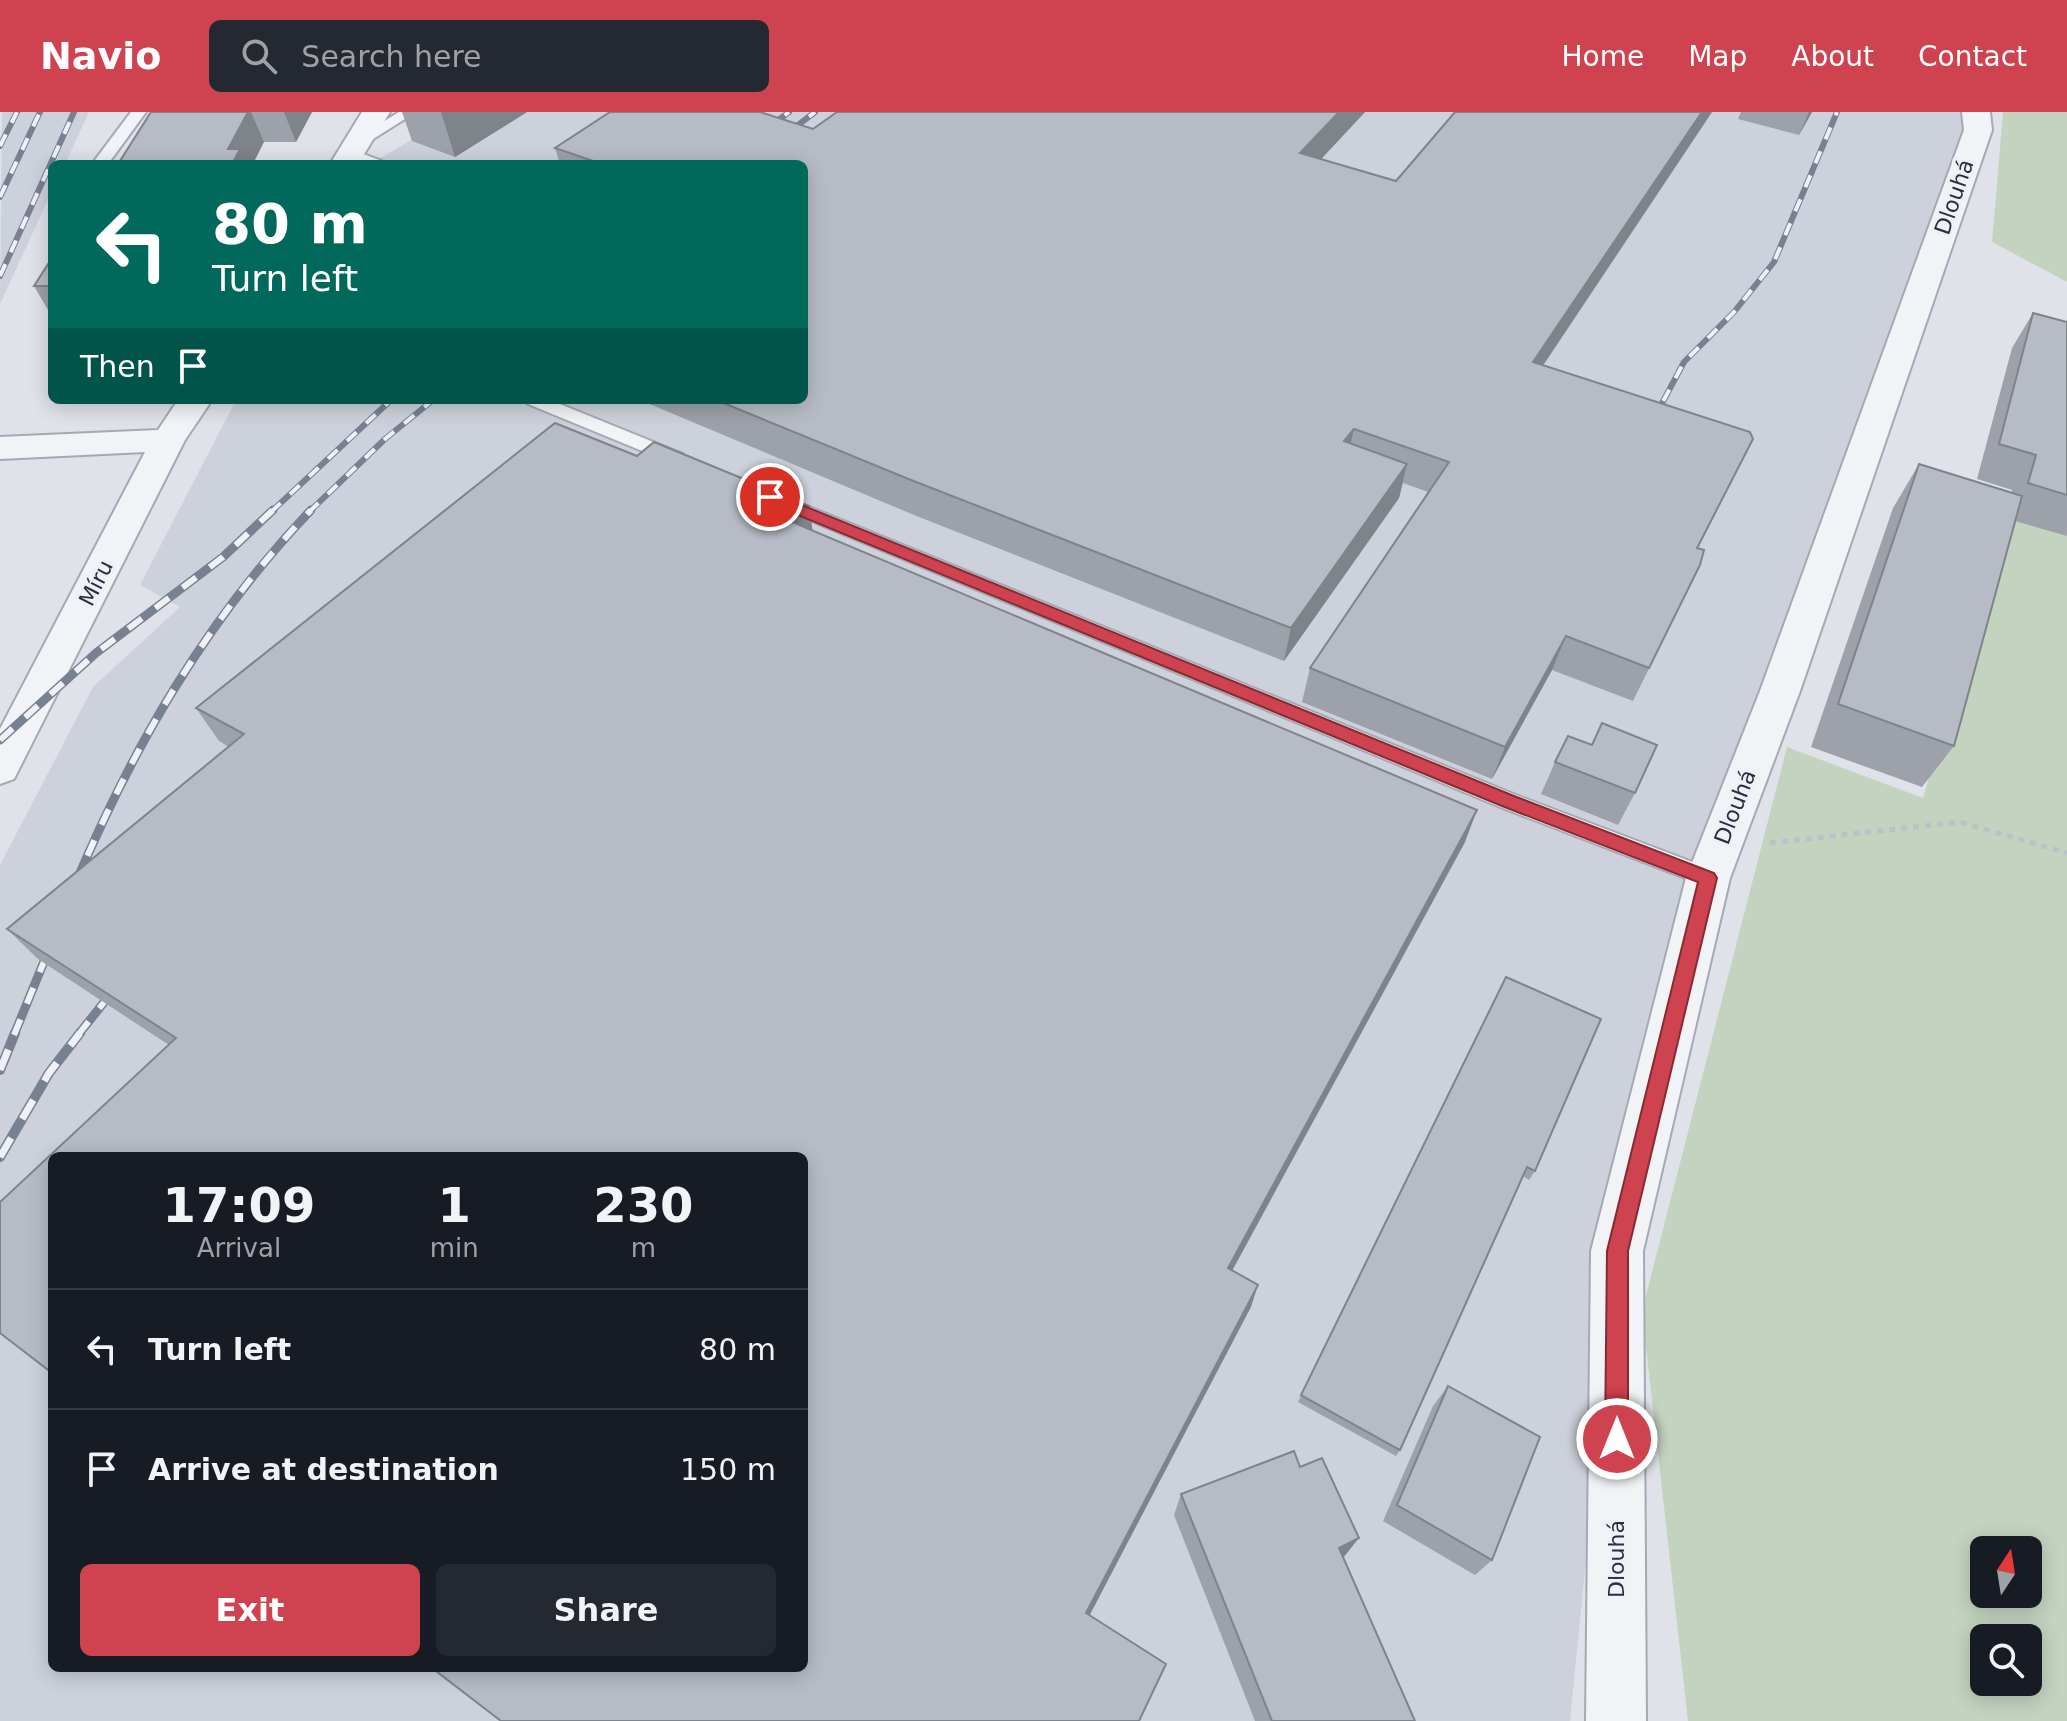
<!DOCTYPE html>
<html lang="en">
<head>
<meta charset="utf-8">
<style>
  body { margin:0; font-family:"DejaVu Sans",sans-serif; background:#242831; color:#f1f3f6; height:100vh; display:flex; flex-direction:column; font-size:30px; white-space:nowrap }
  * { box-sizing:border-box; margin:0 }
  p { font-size:26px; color:#9ea1a6 }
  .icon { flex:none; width:44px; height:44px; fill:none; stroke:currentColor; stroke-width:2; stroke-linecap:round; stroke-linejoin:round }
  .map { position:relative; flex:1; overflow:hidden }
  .sheet { position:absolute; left:48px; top:1040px; width:760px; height:520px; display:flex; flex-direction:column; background:#171b24; border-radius:12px; box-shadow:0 4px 20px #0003 }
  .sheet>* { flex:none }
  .guide { position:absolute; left:48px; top:48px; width:760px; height:244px; border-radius:12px; box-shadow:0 4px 20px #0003; background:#00695c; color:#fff; overflow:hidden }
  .needle { width:52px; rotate:12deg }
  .controls { position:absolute; left:1970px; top:1424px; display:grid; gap:16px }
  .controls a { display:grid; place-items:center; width:72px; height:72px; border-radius:12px; background:#171b24; box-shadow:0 4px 20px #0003; font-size:40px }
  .pin { position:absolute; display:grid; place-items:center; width:68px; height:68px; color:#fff; margin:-34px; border:4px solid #fff; border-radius:50%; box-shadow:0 2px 8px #0007 }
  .me { position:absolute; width:88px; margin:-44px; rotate:0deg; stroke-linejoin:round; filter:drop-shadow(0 0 6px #0008) }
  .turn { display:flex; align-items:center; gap:28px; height:168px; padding:0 32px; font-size:36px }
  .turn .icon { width:104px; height:104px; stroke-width:2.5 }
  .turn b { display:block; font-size:56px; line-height:68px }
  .then { display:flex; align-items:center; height:76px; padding:0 32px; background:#0003; gap:16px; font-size:30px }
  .eta { display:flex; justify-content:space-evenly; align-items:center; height:136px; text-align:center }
  .eta b { font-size:48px; font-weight:600; line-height:56px }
  .action { display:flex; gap:16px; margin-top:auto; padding:16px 32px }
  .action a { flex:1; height:92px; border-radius:12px; background:#cf424f; color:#fff; font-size:32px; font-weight:600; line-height:92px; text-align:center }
  .action a+a { background:#242831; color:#f1f3f6 }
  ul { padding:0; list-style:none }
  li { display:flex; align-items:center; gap:24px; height:120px; padding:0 32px; border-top:2px solid #363941 }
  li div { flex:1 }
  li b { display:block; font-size:30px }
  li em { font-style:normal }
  header { display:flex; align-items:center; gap:48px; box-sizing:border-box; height:112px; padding:0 40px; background:#cf424f; color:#fff }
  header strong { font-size:38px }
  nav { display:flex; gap:44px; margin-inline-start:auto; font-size:28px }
  .search { width:560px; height:72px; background:#242831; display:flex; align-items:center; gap:20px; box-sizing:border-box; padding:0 28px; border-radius:12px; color:#9ea1a6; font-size:30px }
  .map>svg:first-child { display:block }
  .built { fill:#cdd1db; fill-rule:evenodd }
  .green { fill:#c4d3c0; fill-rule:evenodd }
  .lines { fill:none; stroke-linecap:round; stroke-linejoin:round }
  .service-casing { stroke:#a4a9b3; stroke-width:4 }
  .minor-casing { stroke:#a4a9b3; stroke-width:4 }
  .path { stroke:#bdc0c7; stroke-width:5; stroke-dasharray:6 6; stroke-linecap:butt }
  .service { fill:#f2f3f7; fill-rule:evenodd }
  .minor { fill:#f2f3f7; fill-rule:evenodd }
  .rail-far2-casing { stroke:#788192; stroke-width:6 }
  .rail-far1-casing { stroke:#788192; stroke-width:9 }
  .rail-casing { stroke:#788192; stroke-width:10 }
  .rail-far2 { stroke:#eff1f6; stroke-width:4; stroke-dasharray:13; stroke-linecap:butt }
  .rail-far1 { stroke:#eff1f6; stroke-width:6; stroke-dasharray:17; stroke-linecap:butt }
  .rail { stroke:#eff1f6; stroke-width:7; stroke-dasharray:22; stroke-linecap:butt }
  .wall { fill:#9da1a9 }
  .shaded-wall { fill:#7f838a }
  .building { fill:#b6bbc5; stroke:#7f838a; stroke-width:2 }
  .route { fill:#cf424f; stroke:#872b33; stroke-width:2 }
  .labels { text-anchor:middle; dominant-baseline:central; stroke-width:7; stroke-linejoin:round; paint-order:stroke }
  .street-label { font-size:22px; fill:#282f40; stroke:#eff1f6 }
</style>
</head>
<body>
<header>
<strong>Navio</strong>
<div class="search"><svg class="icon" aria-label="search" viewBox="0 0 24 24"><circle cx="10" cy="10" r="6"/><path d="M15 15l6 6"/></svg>Search here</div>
<nav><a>Home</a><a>Map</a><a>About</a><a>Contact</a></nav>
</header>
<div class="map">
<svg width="2067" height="1609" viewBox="0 0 2067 1609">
  <rect width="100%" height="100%" fill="#dfe2e9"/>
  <!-- built -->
  <path class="built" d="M2,0H89L65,52H52V79L0,192Z
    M457,0H1976L1780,579L1617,1139L1570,1609H0V753L93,575L180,495L140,473L236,288H804V52H371ZM52,1044H804V1556H52Z"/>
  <!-- green -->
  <path class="green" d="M2003,0H2067V170L1992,130Z
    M2007,394L2067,410V1609H1688L1642,1199L1787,635L1923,686ZM1984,1438H2028V1482H1984ZM1984,1526H2028V1570H1984Z"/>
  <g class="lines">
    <!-- service casing -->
    <g class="service-casing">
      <path id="service" d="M131,0H146L108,52H92Z
        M399,0H416L362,34H352L349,31Z
        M350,37L382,49L385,52H363L345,45V39Z
        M525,288H550L683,342L685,346L683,350H669L528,292Z
        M780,383L1516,683L1716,759L1720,766L1716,773L1708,775L1500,695L773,393L770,389Z"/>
    </g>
    <!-- minor casing -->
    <g class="minor-casing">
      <path id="minor" d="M362,0H390L358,52H330Z
        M1962,0H1990L1992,18L1800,579L1730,766L1643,1139L1646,1609H1586L1591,1139L1686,766L1760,579L1964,18Z
        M178,288H212L185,328L14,667L0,672V617L145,340L0,347V325L158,318Z"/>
    </g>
    <!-- path -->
    <path class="path" d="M1770,731L1960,710L2067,741"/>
    <!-- service -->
    <use href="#service" class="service"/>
    <!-- minor -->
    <use href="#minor" class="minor"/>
    <!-- rail-far2 casing -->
    <g class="rail-far2-casing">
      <path id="rail-far2" d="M764,19L789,0
        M0,34L17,0
        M747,52L815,0
        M0,85L40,0
        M0,164L74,0
        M1651,312L1684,250L1734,200L1774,150L1837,0
        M271,400L391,288
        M309,400L385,327L433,288"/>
    </g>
    <!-- rail-far1 casing -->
    <g class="rail-far1-casing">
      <path id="rail-far1" d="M0,628L96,541L223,445L273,398
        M74,775C132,636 206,508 311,398
        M14,923L52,830
        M78,923L117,874"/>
    </g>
    <!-- rail casing -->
    <g class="rail-casing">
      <path id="rail" d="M0,958L15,921
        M0,1045L49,961L80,921"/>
    </g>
    <!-- rail-far2 -->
    <use href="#rail-far2" class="rail-far2"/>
    <!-- rail-far1 -->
    <use href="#rail-far1" class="rail-far1"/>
    <!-- rail -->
    <use href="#rail" class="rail"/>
  </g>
  <!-- wall -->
  <path class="wall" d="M151,0H312L296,30H264Z
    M402,0H527L455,45L412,29Z
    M837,0H1365L1321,47L1396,69L1455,0H1712L1543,253L1736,361L1698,436L1700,453L1633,589L1552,558L1492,667L1302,590L1310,556L1428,380L1403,371L1399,386L1284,549L914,403L640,288H804V52H560L555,36L813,17Z
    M1741,0H1812L1799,23L1738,7Z
    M34,174H52V198H48Z
    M2033,201L2067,210V424L2015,409L1954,634L1922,675L1811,635L1893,396L1919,352L2012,380V378L1977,367L2012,236Z
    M637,344L809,394L812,419L1465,730L1232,1159L1251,1195L169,933L38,847L7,817L229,635L219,629L196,596Z
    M1555,650L1635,681L1618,713L1541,682Z
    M1506,865L1535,1059L1529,1068L1523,1064L1400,1338L1396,1344L1298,1290Z
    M1448,1274L1492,1448L1475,1463L1383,1409L1433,1294Z
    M1181,1382L1343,1445L1415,1609H1255L1174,1403Z"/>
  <!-- shaded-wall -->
  <path class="shaded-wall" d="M248,0H251L264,30L253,52H232L228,37Z
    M284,0H312L296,30Z
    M441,0H527L455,45Z
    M1339,0H1365L1295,75L1300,41Z
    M1702,0H1712L1522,285L1533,250Z
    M1809,0H1812L1799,23Z
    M1354,317L1346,351L1344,329Z
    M1407,352L1399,386L1284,549L1291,516Z
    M809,394L814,428L792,410Z
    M1566,524L1552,558L1492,667L1505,635Z
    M1477,698L1465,730L1221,1179L1228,1156Z
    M1258,1173L1251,1195L1084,1514L1086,1501Z
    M1359,1426L1343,1446L1339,1436Z"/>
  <!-- building -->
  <path class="building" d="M151,0H248L228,37H240L232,52H118Z
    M610,0H760L813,17L837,0H1339L1300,41L1396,69L1455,0H1702L1533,250L1750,320L1753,327L1697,436L1704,438L1700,453L1649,556L1566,524L1505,635L1310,556L1449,350L1354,317L1344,329L1407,352L1291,516L911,368L716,288H804V52H602L555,36Z
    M52,146V174H34Z
    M2033,201L2067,210V383L2028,371L2036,343L1999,332Z
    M555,311L637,344L654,330L809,394L792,410L1477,698L1228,1156L1258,1173L1086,1501L1166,1552L1139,1609H501L432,1556H804V1044H52V1261L0,1221V1090L176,926L7,817L244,622L196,596Z
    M1919,352L2022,384L1954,634L1838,592Z
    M1602,611L1657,633L1635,681L1555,650L1568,624L1592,633Z
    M1506,865L1601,907L1535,1059L1527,1055L1400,1338L1301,1283Z
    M1448,1274L1540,1325L1492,1448L1397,1393Z
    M1294,1339L1300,1355L1322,1346L1359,1426L1339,1436L1415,1609H1272L1181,1382Z"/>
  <!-- route -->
  <path class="route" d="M770,380L1514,684L1714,761L1717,766L1628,1139V1327L1625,1335L1617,1338L1609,1335L1605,1327L1607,1139L1698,770L1502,694L764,389L762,385Z"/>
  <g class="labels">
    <!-- street labels -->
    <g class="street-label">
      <text transform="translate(1954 85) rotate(-71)">Dlouhá</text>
      <text transform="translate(96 471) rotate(-63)">Míru</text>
      <text transform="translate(1735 695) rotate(-69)">Dlouhá</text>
      <text transform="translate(1616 1447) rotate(-90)">Dlouhá</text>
    </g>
  </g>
</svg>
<div class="controls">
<a><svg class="needle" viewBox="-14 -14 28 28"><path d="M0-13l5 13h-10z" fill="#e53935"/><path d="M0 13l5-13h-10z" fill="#9ea1a6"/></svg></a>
<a><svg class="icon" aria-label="search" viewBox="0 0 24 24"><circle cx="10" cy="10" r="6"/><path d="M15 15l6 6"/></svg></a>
</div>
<div class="pin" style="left:770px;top:385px;background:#d93025"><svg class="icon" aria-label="arrive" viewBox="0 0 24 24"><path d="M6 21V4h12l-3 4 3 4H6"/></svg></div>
<svg class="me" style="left:1617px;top:1327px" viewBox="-20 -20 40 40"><circle r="17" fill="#cf424f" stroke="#fff" stroke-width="3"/><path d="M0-11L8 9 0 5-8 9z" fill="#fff"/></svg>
<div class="guide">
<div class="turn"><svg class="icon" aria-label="left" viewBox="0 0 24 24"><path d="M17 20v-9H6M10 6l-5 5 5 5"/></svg><div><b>80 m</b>Turn left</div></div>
<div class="then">Then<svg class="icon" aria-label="arrive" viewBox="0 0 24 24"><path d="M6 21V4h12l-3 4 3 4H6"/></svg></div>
</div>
<section class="sheet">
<div class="eta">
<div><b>17:09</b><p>Arrival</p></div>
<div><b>1</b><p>min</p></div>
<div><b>230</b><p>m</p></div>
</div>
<ul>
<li><svg class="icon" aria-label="left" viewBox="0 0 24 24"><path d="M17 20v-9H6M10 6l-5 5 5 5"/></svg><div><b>Turn left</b></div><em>80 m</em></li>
<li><svg class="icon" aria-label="arrive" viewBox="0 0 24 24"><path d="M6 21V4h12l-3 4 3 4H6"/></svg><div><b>Arrive at destination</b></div><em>150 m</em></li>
</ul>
<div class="action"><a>Exit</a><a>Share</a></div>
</section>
</div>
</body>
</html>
